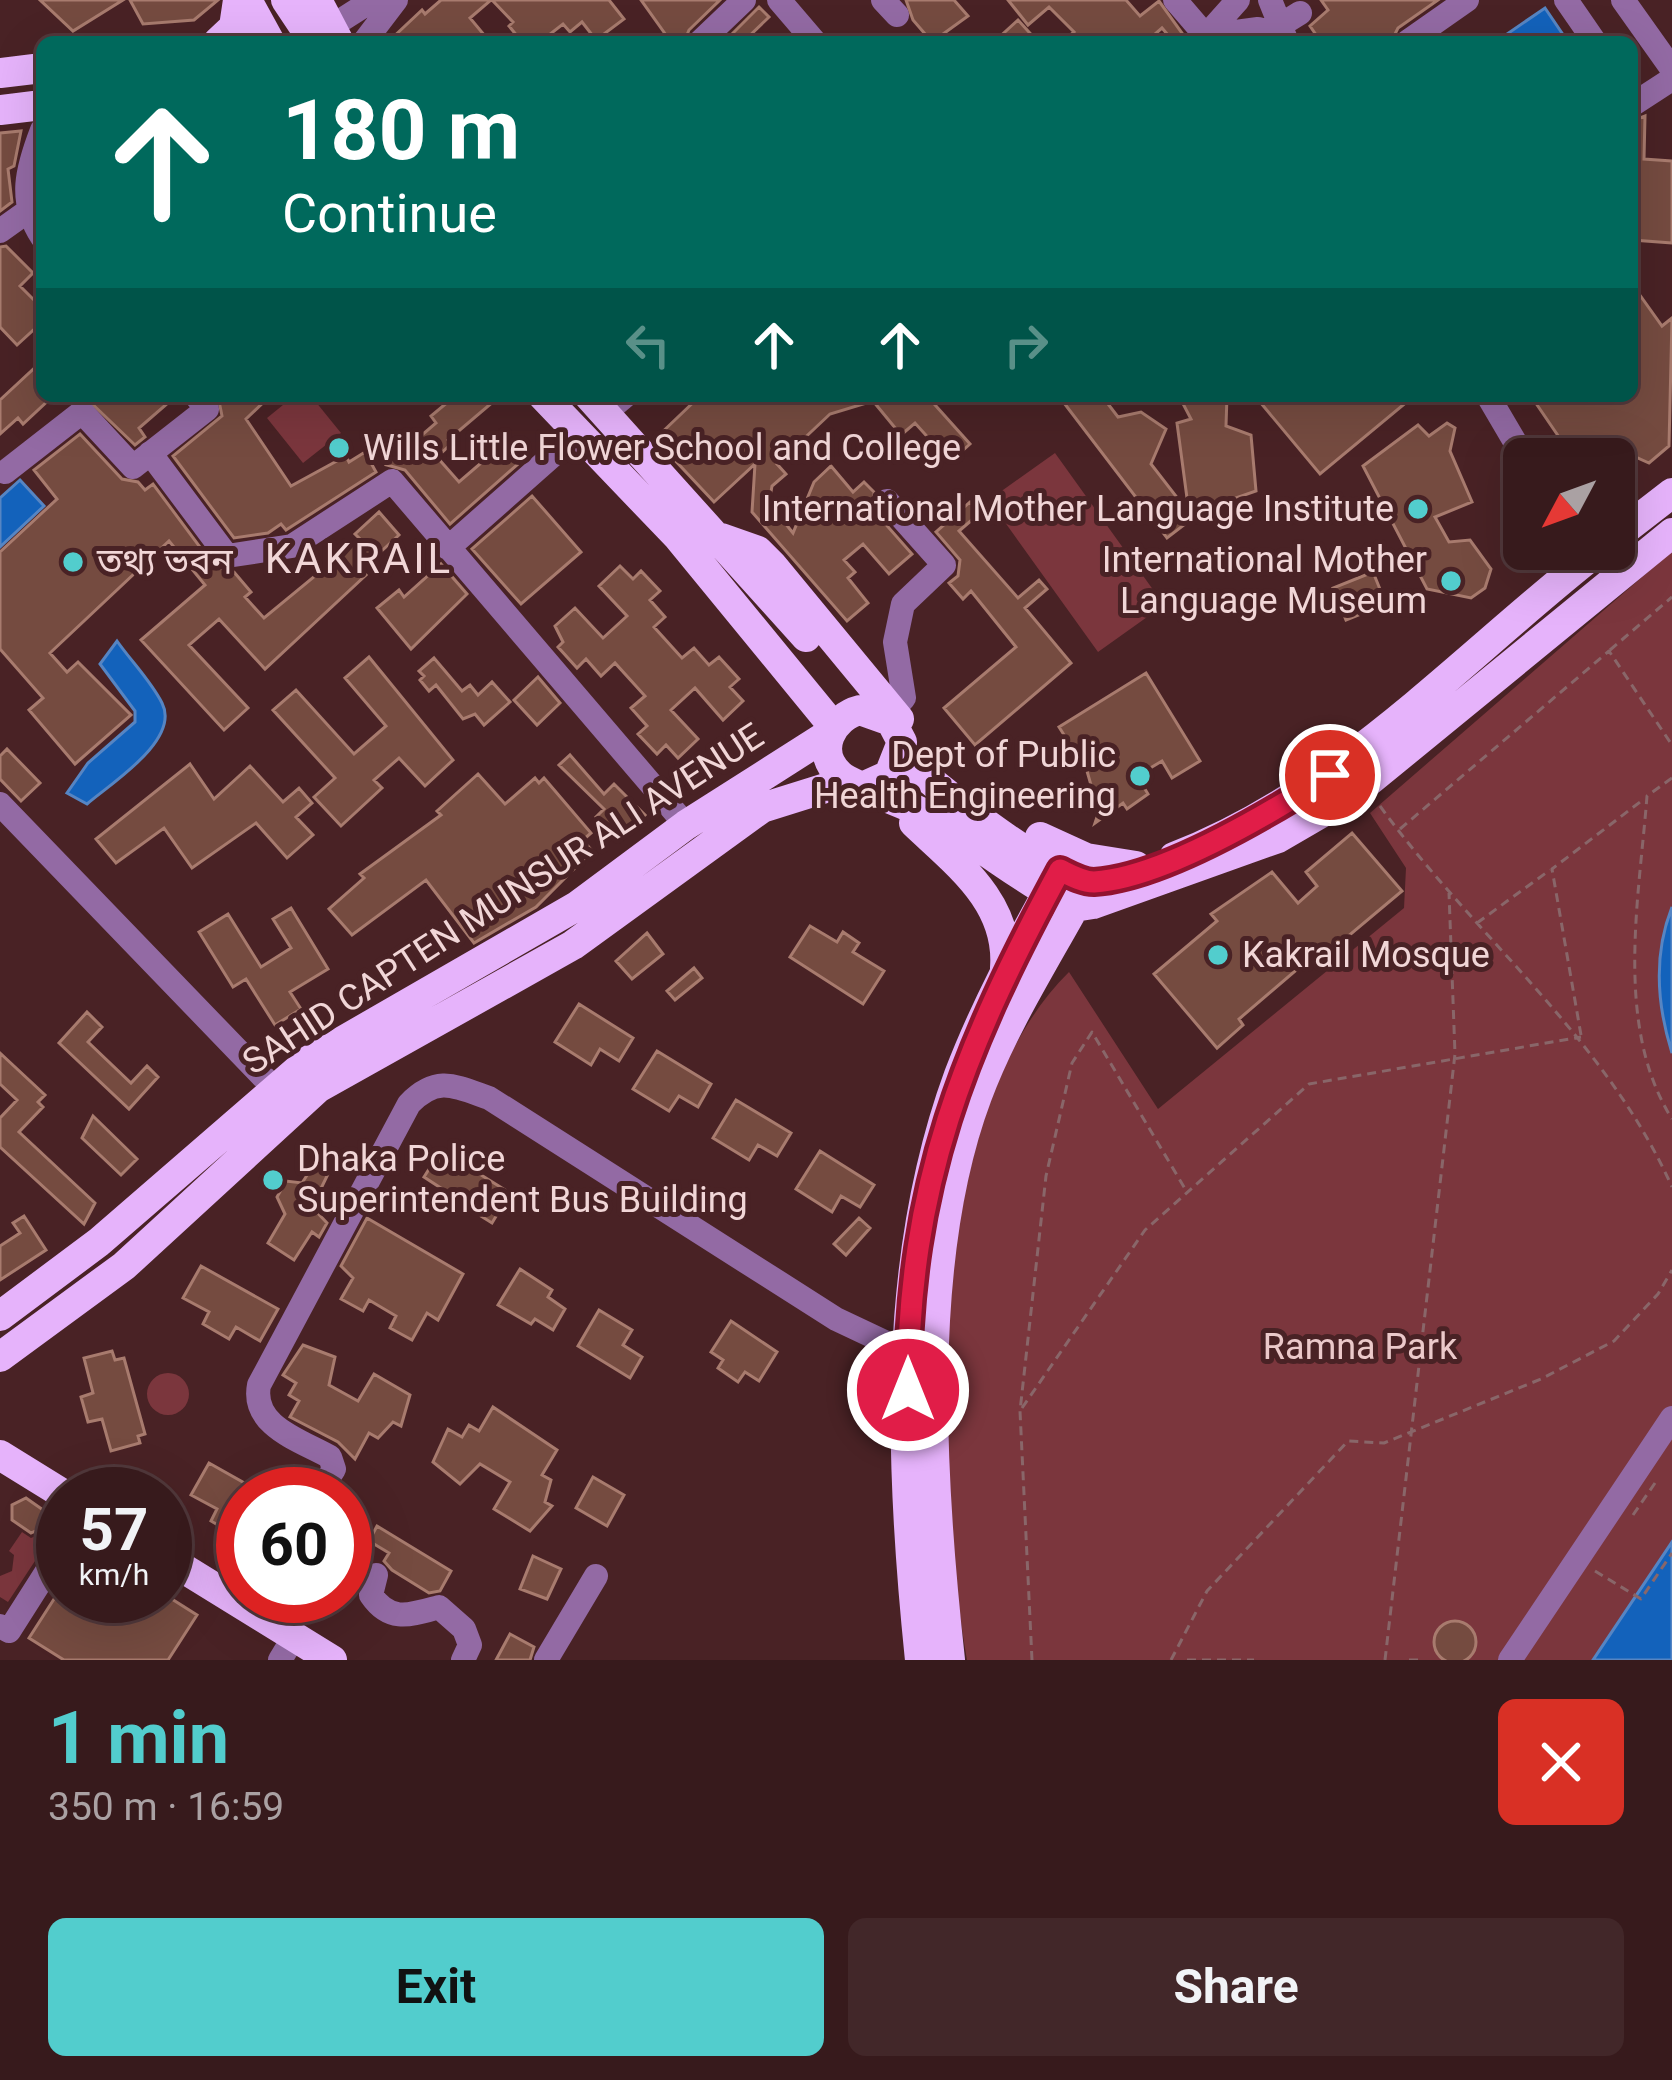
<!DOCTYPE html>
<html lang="en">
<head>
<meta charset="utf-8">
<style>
  body { margin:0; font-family:Roboto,"Noto Sans Bengali",sans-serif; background:#422729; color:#f1f3f6; height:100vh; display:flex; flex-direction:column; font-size:45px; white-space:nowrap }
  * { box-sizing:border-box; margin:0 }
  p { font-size:39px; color:#aaa1a3 }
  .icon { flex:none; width:66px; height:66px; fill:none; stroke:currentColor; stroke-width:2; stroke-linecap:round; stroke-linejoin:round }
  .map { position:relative; height:1660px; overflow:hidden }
  .side { display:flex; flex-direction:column; background:#371a1c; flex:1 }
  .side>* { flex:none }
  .guide { position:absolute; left:36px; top:36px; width:1602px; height:366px; border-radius:18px; box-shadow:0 12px 48px #0002,0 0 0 3px #51383b; background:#00695c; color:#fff; overflow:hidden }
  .needle { width:78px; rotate:229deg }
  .controls { position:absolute; left:1503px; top:438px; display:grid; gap:24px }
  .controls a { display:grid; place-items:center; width:132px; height:132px; border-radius:18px; background:#371a1c; box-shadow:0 12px 48px #0002,0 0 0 3px #51383b; font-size:60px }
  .speed { position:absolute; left:36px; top:1467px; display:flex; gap:24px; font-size:60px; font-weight:700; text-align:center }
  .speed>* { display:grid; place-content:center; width:156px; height:156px; border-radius:50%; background:#371a1c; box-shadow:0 12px 48px #0002,0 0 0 3px #51383b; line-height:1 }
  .speed small { font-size:30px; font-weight:400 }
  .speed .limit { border:18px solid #d22; background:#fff; color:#111 }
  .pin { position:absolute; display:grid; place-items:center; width:102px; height:102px; color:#fff; margin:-51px; border:6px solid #fff; border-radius:50%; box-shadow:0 3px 12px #0007 }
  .me { position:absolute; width:132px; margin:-66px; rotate:0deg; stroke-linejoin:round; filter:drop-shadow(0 0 9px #0008) }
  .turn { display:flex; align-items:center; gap:42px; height:252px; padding:0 48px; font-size:54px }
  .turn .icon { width:156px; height:156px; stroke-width:2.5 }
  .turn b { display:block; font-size:84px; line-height:102px }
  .lanes { display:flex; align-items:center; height:114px; padding:0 48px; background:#0003; justify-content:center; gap:60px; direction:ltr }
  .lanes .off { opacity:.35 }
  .round { display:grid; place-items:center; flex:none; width:126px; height:126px; border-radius:18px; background:#422729 }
  .summary { display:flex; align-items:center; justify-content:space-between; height:204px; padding:0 48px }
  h1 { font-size:72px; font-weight:700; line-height:90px; color:#52cdcd }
  .cta { display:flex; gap:24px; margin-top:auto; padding:24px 48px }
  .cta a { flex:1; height:138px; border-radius:18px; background:#52cdcd; color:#111; font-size:48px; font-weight:700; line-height:138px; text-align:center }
  .cta a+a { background:#422729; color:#f1f3f6 }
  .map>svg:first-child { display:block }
  .green { fill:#7b363d }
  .water { fill:#1362bb; stroke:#5685c3; stroke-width:3 }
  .building { fill:#754b40; stroke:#a87b6e; stroke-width:3 }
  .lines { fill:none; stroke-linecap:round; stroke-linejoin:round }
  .path { stroke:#896669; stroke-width:3; stroke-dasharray:9 6; stroke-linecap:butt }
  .minor { stroke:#936aa4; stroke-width:24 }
  .major { stroke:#e6b3fb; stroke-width:30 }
  .route-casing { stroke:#92132f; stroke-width:30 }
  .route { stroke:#e11d48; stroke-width:21 }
  .poi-dot { fill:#52cdcd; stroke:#492225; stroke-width:4.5 }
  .labels { text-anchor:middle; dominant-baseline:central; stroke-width:10; stroke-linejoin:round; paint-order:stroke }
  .poi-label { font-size:36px; fill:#f1d6d7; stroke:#492225; text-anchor:start }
  .street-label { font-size:36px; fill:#f1d6d7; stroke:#492225 }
  .park-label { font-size:36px; fill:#ebc9ca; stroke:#492225 }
  .quarter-label { font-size:42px; letter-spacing:3px; fill:#f1d6d7; stroke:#492225 }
</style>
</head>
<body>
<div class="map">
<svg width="1672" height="1660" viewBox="0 0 1672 1660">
  <rect width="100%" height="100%" fill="#492225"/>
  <!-- green -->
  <path class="green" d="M294,396H311L341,433L303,463L267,418Z
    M1055,453L1164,605L1098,652L989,500Z
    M1672,551V1660H967C934,1469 921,1118 1069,972L1158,1109L1404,908L1406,868L1370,813Z
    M147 1394a21 21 0 1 1 42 0a21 21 0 1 1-42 0Z
    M50,1530L54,1532L8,1602L0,1597V1576L12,1571L14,1555L9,1551L22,1532L31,1538Z"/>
  <!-- water -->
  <path class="water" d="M1545,8L1568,42H1513L1507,34Z
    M20,480L44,506L0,547V498Z
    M117,641C131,661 151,681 162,703C181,740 110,784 87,804L67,793L88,763L135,722V711L100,664Z
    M1672,907V1053C1657,1005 1653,955 1672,907Z
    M1672,1542V1660H1593Z"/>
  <!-- building -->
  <path class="building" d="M40,0H123L73,31Z
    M130,0H218L194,20L143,24Z
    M441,0H491L470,18L490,42H388L422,10L425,14Z
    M492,0H609L624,19L596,40L582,22L570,32L563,24L540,42H522L509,26L513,22Z
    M641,0H720L689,30L684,42H671Z
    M906,0H954L968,16L932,42L913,20Z
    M1008,0H1126L1140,16L1159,1L1182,33L1173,41L1162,28L1146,42H1062L1074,32L1049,7L1028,25Z
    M1321,0H1438L1398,28L1391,42H1321L1310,26L1328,10Z
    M759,7L769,17L743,42H724Z
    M1018,20L1038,42H994Z
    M1645,116L1644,159L1672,161V243L1633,240L1632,121Z
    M21,131L14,166L8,169L12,202L0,211V133Z
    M6,246L33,273L20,286L42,308V322L17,345L0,327V247Z
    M1632,284L1662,326L1672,318L1669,446L1649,463L1631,455L1614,467V459H1574L1531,396H1632Z
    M42,361V396H53L23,424L18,418L0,434V400Z
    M84,396H176L139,428L145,437L135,445Z
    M218,396H270L246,419L291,486L346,456L349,462L365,452L376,472L286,530L281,524L268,533L234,538L173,456L222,416Z
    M455,396H500L448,440L451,444L437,457L459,482L502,445L518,464L450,524L405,470L387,465L436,423L431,416Z
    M700,396H927L970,444L950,462L915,423L901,435L873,401L830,414L777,464L786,474L772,486L769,503L793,533L814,482L831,466L853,492L864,482L874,492V511L912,554L889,574L863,544L844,560L855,572L848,578L868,603L847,621L752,512L755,464L714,502L655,439Z
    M1073,396H1102L1118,417L1141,412L1166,429L1151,464L1189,513L1177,423L1191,419L1179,396H1227L1226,426L1251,435L1256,491L1190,514L1193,518L1167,538L1064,403Z
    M1255,396H1414L1320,474Z
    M1447,423L1455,428L1450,451L1472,502L1435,517L1449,542L1470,540L1491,569L1485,588L1471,598L1427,589L1363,466L1418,425L1429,436Z
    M80,434L122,479L138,482L145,490L153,484L214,566L234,572L251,592L245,597L264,618L360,539L355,534L379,512L399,535L361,570L366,575L265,669L219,619L189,645L248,708L224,730L141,640L205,585L169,541L50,653L67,672L78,662L131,715L75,764L29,710L43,698L0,649V552L57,499L34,470Z
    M532,496L581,552L521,604L472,549Z
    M970,502L980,513L959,531L1018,598L1039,580L1047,589L1025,608L1071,663L975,745L944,708L1016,647L971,591L963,599L949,583L958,576L960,560L936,532Z
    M441,564L467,594L411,649L377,608L399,590L404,597Z
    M620,566L633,579L641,571L660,591L650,600L665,617L654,627L682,658L694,648L709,665L719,657L739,679L730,687L743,701L723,720L695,688L671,710L698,739L678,758L666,745L657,754L638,734L647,726L631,708L645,696L615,663L601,676L586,659L577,668L558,647L563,642L555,626L575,608L603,638L627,616L599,586Z
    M1373,572L1386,604L1346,620L1333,588Z
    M369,657L453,760L425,786L399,758L374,780L382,788L341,826L314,797L335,778L273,710L296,690L354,754L386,726L345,678Z
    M434,658L462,691L470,685L478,695L492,682L510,702L484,725L475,714L463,719L436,685L429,691L420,680L424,676L419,671Z
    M1146,673L1200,761L1172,778L1162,761L1137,776L1148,794L1127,809L1123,803L1095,823L1103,799H1095L1087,771L1059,727Z
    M538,677L560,703L537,725L514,700Z
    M7,749L40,783L21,801L0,779V756Z
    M570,755L604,794L614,784L645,815L619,840L596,817L604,809L559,765Z
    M190,764L214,799L250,766L283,802L299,788L312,803L296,817L313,835L287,858L256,823L192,868L164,828L116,863L96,839Z
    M478,774L505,804L535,778L539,783L544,778L591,833L583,840L592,851L536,907L474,943L426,880L352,935L329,909L364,878L360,874L441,815L437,811Z
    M1352,833L1402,891L1327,954L1322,948L1239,1019L1243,1025L1217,1048L1154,974L1217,921L1211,914L1272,872L1298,903L1317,886L1306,872Z
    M291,908L328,969L290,992L301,1009L275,1025L246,979L233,987L199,932L228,914L261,967L291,948L273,919Z
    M810,926L837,942L843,932L859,943L853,952L884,971L863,1004L790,957Z
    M647,933L663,954L632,979L616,961Z
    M694,968L702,978L675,1000L667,991Z
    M579,1004L633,1038L619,1061L600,1049L591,1065L555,1042Z
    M87,1012L102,1027L88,1042L131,1083L147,1066L158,1077L129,1109L59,1043Z
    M657,1051L711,1084L698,1107L679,1096L669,1111L633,1089Z
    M0,1053L45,1095L38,1102L43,1107L19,1132L95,1203L84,1224L0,1147V1118L17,1100L0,1084Z
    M736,1100L791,1133L777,1156L758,1145L749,1160L713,1138Z
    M93,1116L137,1159L121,1175L82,1138Z
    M441,1150L510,1193L492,1223L460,1203L457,1208L445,1202L450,1194L424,1177Z
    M820,1151L874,1185L860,1207L841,1196L832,1212L796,1189Z
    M315,1163L329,1172L312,1207L327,1223L319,1237L312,1232L294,1260L268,1243L285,1214L277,1197L286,1181L302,1183Z
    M24,1216L46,1250L0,1280V1246L20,1233L13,1223Z
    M367,1218L463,1274L438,1320L427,1313L412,1340L390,1328L396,1316L369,1300L363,1311L341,1299L353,1278L341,1266Z
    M859,1218L870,1228L846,1255L834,1244Z
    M201,1266L278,1309L260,1341L236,1327L229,1339L203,1324L209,1312L183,1298Z
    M520,1269L552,1290L548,1297L565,1309L553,1330L535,1319L531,1324L498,1305Z
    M599,1310L632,1330L623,1345L642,1357L630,1378L578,1346Z
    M731,1321L777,1352L759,1381L745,1372L738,1382L718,1368L723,1360L711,1352Z
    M303,1345L335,1357L329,1385L358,1401L374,1374L410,1395L401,1426L393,1422L378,1438L369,1433L355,1459L338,1442L290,1417L299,1401L289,1395L296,1383L283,1375Z
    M112,1351L115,1360L124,1358L145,1434L138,1436L140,1443L111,1451L102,1419L88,1422L81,1397L93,1393L84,1358Z
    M493,1407L557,1450L542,1475L551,1480L545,1502L552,1506L530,1531L494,1509L510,1482L480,1464L460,1484L433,1462L448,1429L462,1437L469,1425L479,1431Z
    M209,1463L264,1494H243V1525L237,1536L211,1521L217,1509L191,1495Z
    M593,1477L624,1495L607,1526L576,1508Z
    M26,1498L46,1512V1526L31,1533L12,1520V1505Z
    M377,1526L451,1571L440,1591L429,1593L392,1570L384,1561L389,1553L369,1541Z
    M533,1556L561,1569L547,1599L520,1589Z
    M56,1596H167L197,1615L168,1660H64L29,1638Z
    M1434 1642a21 21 0 1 1 42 0a21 21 0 1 1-42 0Z
    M510,1634L534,1647L530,1660H496Z"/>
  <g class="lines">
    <!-- path -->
    <path class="path" d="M1610,650L1672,597
      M1672,778L1647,796C1639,900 1614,1026 1672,1119
      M1380,806C1474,936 1605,1037 1672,1187
      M1400,829L1609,651L1672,745
      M1477,923L1550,870
      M1581,1035L1552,869L1644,799
      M1022,1408L1145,1230L1309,1084L1581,1037
      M1633,1515L1655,1483
      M1595,1571L1641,1599L1672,1553
      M1032,1660L1020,1411L1046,1176L1072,1063L1092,1032L1187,1192
      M1171,1660L1207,1591L1348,1441L1384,1443L1541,1379L1614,1341L1658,1294L1672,1270
      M1187,1660H1254
      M1385,1660L1455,1054L1449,893
      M1409,1660H1422"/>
    <!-- minor -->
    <path class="minor" d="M779,0L815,42
      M883,0L897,15
      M1175,0L1206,36L1258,29L1284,35
      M1270,0L1287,42
      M1566,0L1595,42
      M1623,0L1672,69
      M1279,26L1300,13
      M318,35L373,0
      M1204,38L1238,0
      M364,42L396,0
      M700,42L744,0
      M1407,42L1467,0
      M1632,105L1672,79
      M42,130C27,169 18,200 42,237
      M0,231L28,211
      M1488,396L1525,459
      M605,413L625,396
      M150,453L227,556L292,546L392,481L686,825
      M5,472L82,412L133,467L207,409L196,396
      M887,501L944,565L903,604L895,642L904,698L893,710
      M448,548L578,433
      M0,804L273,1087
      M318,1494L334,1469L330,1457C300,1440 251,1426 259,1385L409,1104C437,1075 455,1086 489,1098L836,1319L908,1353
      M376,1575L371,1595C390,1623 410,1615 439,1607L464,1629L470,1645L463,1660
      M0,1626L9,1631L63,1546
      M280,1660L294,1637
      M546,1660L596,1576
      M1510,1660L1672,1418"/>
    <!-- major -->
    <path class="major" d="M247,0L270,42
      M286,0L314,42
      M317,0L339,42
      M218,42L234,27L238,0
      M0,73L42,68
      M0,110L42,105
      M543,396L678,537L833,726
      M589,396L806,637
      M721,538L758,551L772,565L899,719
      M1614,538L1672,493
      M901,754C937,789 1037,867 1084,881C1098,885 1115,877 1129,873
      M867,785L889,775L902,742L891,721L860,710C832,717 814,751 839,774C850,785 904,803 923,813C976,840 1021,880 1074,907L1093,904L1278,838L1352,795L1672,533
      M914,823C957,864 1010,902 1005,968
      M1040,837L1086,858L1136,866
      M1174,857C1341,793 1462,657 1600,549
      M0,1316L99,1242L308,1061L577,906L686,825L829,734
      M0,1357L124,1266L318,1088L573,945L762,808L848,781
      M0,1455L63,1494
      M165,1557L332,1660
      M920,1660C900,1467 891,1260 959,1075C985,1007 1020,942 1055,879
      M950,1660C931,1488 915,1261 977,1096C1003,1026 1046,959 1082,893"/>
  </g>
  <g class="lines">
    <!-- route casing -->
    <g class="route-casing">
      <path id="route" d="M908,1390C908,1184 964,1048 1060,870C1070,875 1082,882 1094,882C1163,878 1272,812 1330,775"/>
    </g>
    <!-- route -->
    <use href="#route" class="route"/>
  </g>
  <!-- markers -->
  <g class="poi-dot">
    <circle cx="339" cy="448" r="12"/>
    <circle cx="1418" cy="509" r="12"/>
    <circle cx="73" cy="562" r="12"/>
    <circle cx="1451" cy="581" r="12"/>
    <circle cx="1140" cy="776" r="12"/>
    <circle cx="1218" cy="955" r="12"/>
    <circle cx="273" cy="1180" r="12"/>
  </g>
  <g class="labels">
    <!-- poi labels -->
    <g class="poi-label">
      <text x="363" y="448">Wills Little Flower School and College</text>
      <text x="1394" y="509" text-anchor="end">International Mother Language Institute</text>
      <text x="1427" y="560" text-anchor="end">International Mother<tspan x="1427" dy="41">Language Museum</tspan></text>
      <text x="97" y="562">তথ্য ভবন</text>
      <text x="1116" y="755" text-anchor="end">Dept of Public<tspan x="1116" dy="41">Health Engineering</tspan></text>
      <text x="1242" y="955">Kakrail Mosque</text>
      <text x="297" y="1159">Dhaka Police<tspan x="297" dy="41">Superintendent Bus Building</tspan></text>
    </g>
    <!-- street labels -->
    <g class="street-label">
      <text transform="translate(503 899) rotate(-33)">SAHID CAPTEN MUNSUR ALI AVENUE</text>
    </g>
    <!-- park labels -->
    <g class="park-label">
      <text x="1360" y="1347">Ramna Park</text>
    </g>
    <!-- quarter labels -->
    <g class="quarter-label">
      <text x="359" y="558">KAKRAIL</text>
    </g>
  </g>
</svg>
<div class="controls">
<a><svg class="needle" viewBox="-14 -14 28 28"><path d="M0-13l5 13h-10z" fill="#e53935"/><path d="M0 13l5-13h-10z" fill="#aaa1a3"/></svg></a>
</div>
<div class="speed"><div>57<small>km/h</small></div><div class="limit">60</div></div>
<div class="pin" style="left:1330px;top:775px;background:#d93025"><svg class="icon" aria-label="arrive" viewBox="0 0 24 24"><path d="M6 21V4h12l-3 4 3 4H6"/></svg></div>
<svg class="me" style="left:908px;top:1390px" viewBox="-20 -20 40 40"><circle r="17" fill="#e11d48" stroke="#fff" stroke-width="3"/><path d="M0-11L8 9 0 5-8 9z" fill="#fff"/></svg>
<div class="guide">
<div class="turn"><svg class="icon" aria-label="ahead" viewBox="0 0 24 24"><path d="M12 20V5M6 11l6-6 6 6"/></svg><div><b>180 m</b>Continue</div></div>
<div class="lanes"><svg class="icon off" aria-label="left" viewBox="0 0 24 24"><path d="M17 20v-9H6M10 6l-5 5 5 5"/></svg><svg class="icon" aria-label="ahead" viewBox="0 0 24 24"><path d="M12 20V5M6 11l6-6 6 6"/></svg><svg class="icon" aria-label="ahead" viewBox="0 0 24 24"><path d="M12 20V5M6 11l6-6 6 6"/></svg><svg class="icon off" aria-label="right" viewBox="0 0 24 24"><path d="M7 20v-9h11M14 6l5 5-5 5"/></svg></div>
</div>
</div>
<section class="side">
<div class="summary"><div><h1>1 min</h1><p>350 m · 16:59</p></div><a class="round" style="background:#d93025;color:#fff"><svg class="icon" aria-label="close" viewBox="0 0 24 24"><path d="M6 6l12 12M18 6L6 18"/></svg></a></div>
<div class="cta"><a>Exit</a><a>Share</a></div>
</section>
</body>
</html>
